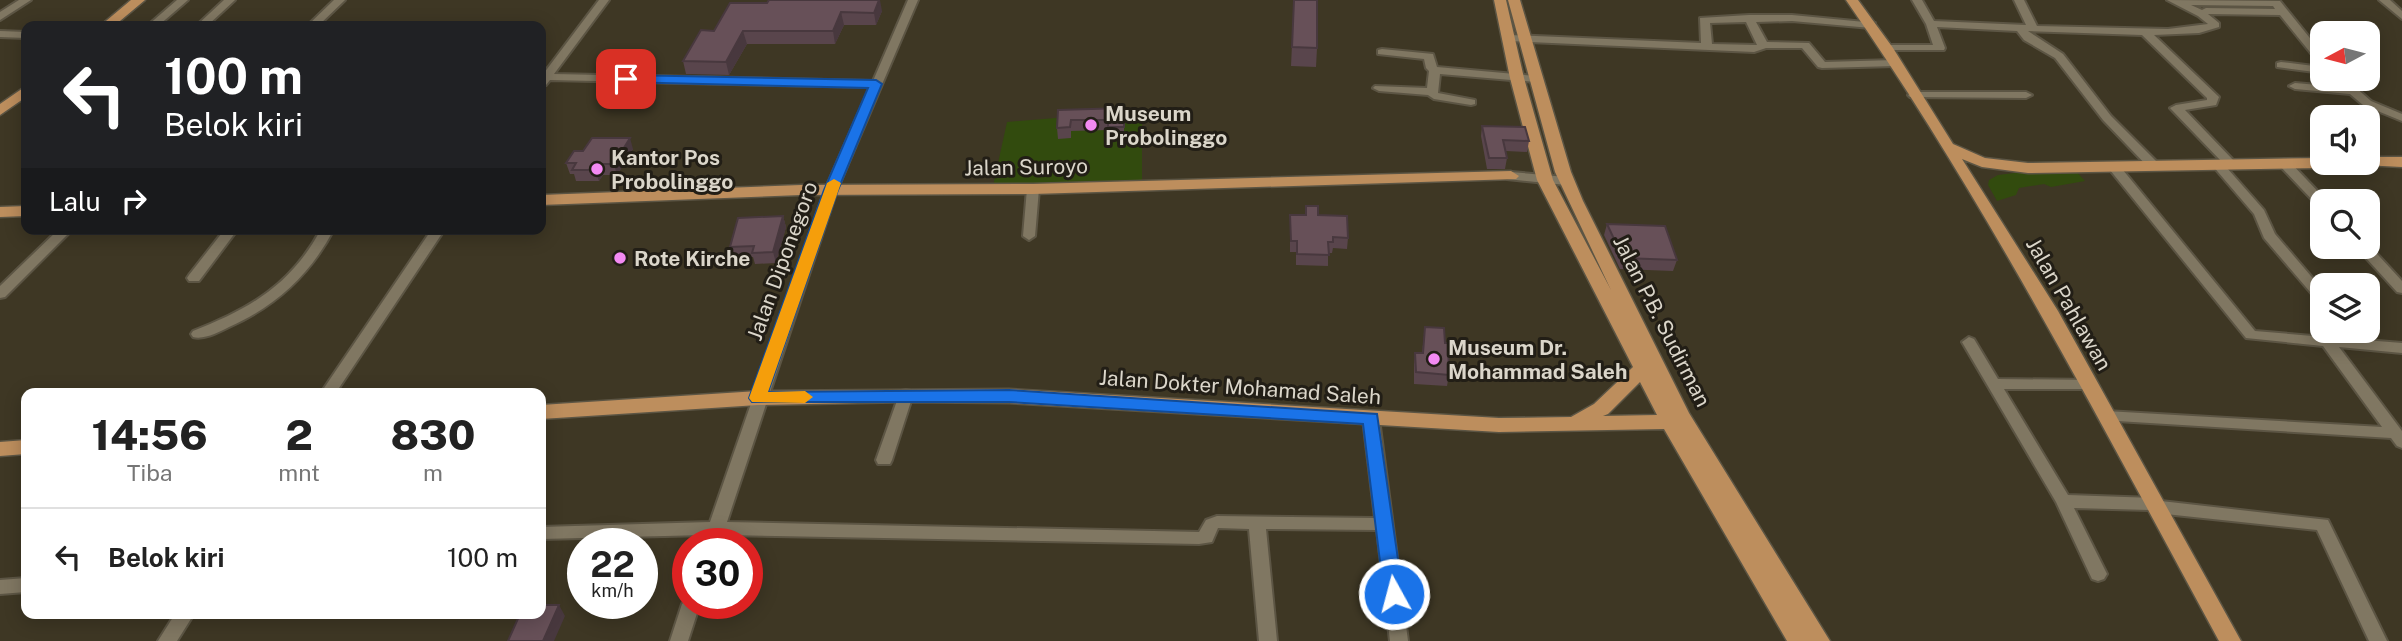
<!DOCTYPE html>
<html lang="id">
<head>
<meta charset="utf-8">
<style>
  body { margin:0; font-family:"Public Sans",sans-serif; background:#f6f6f6; color:#222; height:100vh; display:flex; flex-direction:column; font-size:26px; white-space:nowrap }
  * { box-sizing:border-box; margin:0 }
  p { font-size:23px; color:#767676 }
  .icon { flex:none; width:38px; height:38px; fill:none; stroke:currentColor; stroke-width:2; stroke-linecap:round; stroke-linejoin:round }
  .map { position:relative; flex:1; overflow:hidden }
  .sheet { position:absolute; left:21px; top:388px; width:525px; height:231px; display:flex; flex-direction:column; background:#fff; border-radius:14px; box-shadow:0 4px 18px #0003 }
  .sheet>* { flex:none }
  .guide { position:absolute; left:21px; top:21px; width:525px; height:214px; border-radius:14px; box-shadow:0 4px 18px #0003; background:#202124; color:#fff; overflow:hidden }
  .needle { width:46px; rotate:263deg }
  .controls { position:absolute; left:2310px; top:21px; display:grid; gap:14px }
  .controls a { display:grid; place-items:center; width:70px; height:70px; border-radius:14px; background:#fff; box-shadow:0 4px 18px #0003; font-size:35px }
  .speed { position:absolute; left:567px; top:528px; display:flex; gap:14px; font-size:35px; font-weight:700; text-align:center }
  .speed>* { display:grid; place-content:center; width:91px; height:91px; border-radius:50%; background:#fff; box-shadow:0 4px 18px #0003; line-height:1 }
  .speed small { font-size:18px; font-weight:400 }
  .speed .limit { border:10px solid #d22; background:#fff; color:#111 }
  .pin { position:absolute; display:grid; place-items:center; width:60px; height:60px; color:#fff; margin:-30px; border-radius:14px; box-shadow:0 4px 10px #0006 }
  .me { position:absolute; width:77px; margin:-38px; rotate:353deg; stroke-linejoin:round; filter:drop-shadow(0 0 5px #0008) }
  .turn { display:flex; align-items:center; gap:24px; height:147px; padding:0 28px; font-size:32px }
  .turn .icon { width:91px; height:91px; stroke-width:2.5 }
  .turn b { display:block; font-size:49px; line-height:60px }
  .then { display:flex; align-items:center; height:66px; padding:0 28px; background:#0003; gap:14px; font-size:26px }
  .eta { display:flex; justify-content:space-evenly; align-items:center; height:119px; text-align:center }
  .eta b { font-size:42px; font-weight:800; line-height:49px }
  ul { padding:0; list-style:none }
  li { display:flex; align-items:center; gap:21px; height:98px; padding:0 28px; border-top:2px solid #e0e0e0 }
  li div { flex:1 }
  li b { display:block; font-size:26px }
  li em { font-style:normal }
  .map>svg:first-child { display:block }
  .green { fill:#324b0e }
  .lines { fill:none; stroke-linecap:round; stroke-linejoin:round }
  .minor-casing { stroke:#5c5544; stroke-width:4 }
  .major-casing { stroke:#5c5544; stroke-width:3 }
  .minor { fill:#807762; fill-rule:evenodd }
  .major { fill:#bd8e5d; fill-rule:evenodd }
  .wall { fill:#59454c }
  .shaded-wall { fill:#48383e }
  .building { fill:#675058; stroke:#48383e; stroke-width:2 }
  .route { fill:#1a73e8; stroke:#114b97; stroke-width:2 }
  .slow { fill:#f59e0b }
  .poi-dot { fill:#f38af2; stroke:#221e16; stroke-width:2.5 }
  .labels { text-anchor:middle; dominant-baseline:central; stroke-width:6; stroke-linejoin:round; paint-order:stroke }
  .poi-label { font-size:21px; font-weight:bold; fill:#dbd6ca; stroke:#221e16; text-anchor:start }
  .street-label { font-size:21px; fill:#dbd6ca; stroke:#221e16 }
</style>
</head>
<body>
<div class="map">
<svg width="2402" height="641" viewBox="0 0 2402 641">
  <rect width="100%" height="100%" fill="#3e3724"/>
  <!-- green -->
  <path class="green" d="M1142,111V183L993,186L1007,122Z
    M2031,171H2076L2085,181L2051,187L2044,184L2019,188L2016,195L1997,201L1988,185L1989,180L1998,175Z"/>
  <g class="lines">
    <!-- minor casing -->
    <g class="minor-casing">
      <path id="minor" d="M19,0H31L0,20V12Z
        M177,0H188L158,26H147Z
        M224,0H235L207,26H196Z
        M334,0H345L318,26H307Z
        M599,0H609L554,74L873,81L908,0H918L837,190L727,522L1199,532L1206,520L1217,516L1375,518L1363,419L1366,415H1376L1379,419L1408,641H1390L1377,530L1266,529L1277,641H1259L1249,529L1218,528L1212,542L1199,544L723,535L719,544H703L706,535L541,539V527L710,522L825,190L870,87L550,80L546,85L541,86V77Z
        M1912,0H1922L1934,21L2026,25L2014,0H2024L2037,26L2168,29L2208,24L2198,16L2167,0L2280,1L2322,53V63L2318,62L2280,15L2208,14L2219,23V27L2199,33L2154,35L2219,97L2216,105L2185,110L2235,162L2237,165L2235,168H2227L2264,210L2275,234L2322,289V301L2317,300L2264,238L2254,214L2212,165L2214,162H2222L2170,108L2176,105L2207,100V98L2142,35L2028,31L2063,54L2111,116L2158,163L2160,166L2158,169H2150L2103,120L2055,58L2024,40L2017,31L1937,27L1945,48L1944,50H1882L1881,48L1886,45H1933L1926,24ZM2191,5L2273,6L2275,9L2206,8L2202,10Z
        M2379,0H2390L2402,11V19Z
        M1749,15H1792L1875,23V27L1871,28L1792,21L1756,22L1767,42L1809,43L1825,62L1895,60L1900,63L1895,66L1822,68L1818,67L1802,48H1766L1754,52L1510,41L1505,38L1510,35L1701,43L1700,18ZM1746,22L1757,45L1712,44L1710,23Z
        M0,31L26,32V38L0,37Z
        M1382,49L1433,54L1437,67L1536,76L1542,79L1536,82L1440,74L1438,93L1475,100V104L1471,105L1434,99L1428,95L1379,91L1373,88L1375,86L1427,88L1429,71L1426,68L1424,59L1378,54V50Z
        M2281,62L2322,67V73L2277,67V63Z
        M2334,79H2346L2371,101L2402,114V121L2363,105L2350,94L2295,89L2289,86L2295,83L2342,87Z
        M1914,92H2026L2032,95L2026,98L1910,97L1908,95Z
        M2284,159L2288,160L2326,200L2322,201V207L2318,206L2280,166L2278,163Z
        M2114,163L2118,164L2255,331L2348,339L2343,331H2357L2365,340L2402,343V353L2339,347L2402,431V448L2397,446L2391,438L2101,420L2098,416L2101,412L2106,411L2382,427L2323,346L2246,338L2110,170L2108,167Z
        M1511,172L1566,177L1572,181L1566,185L1507,179L1505,176L1507,173Z
        M1033,185L1039,189L1035,236L1029,240L1023,236L1027,189Z
        M59,229H73L5,297L0,298V286Z
        M225,229H238L199,281H189L187,278L189,275Z
        M321,229H334C310,275 276,306 229,327C219,332 204,340 193,337L191,334L193,331C250,309 292,284 321,229Z
        M432,229H445L335,394H320Z
        M2368,244L2402,281V293L2397,292L2356,247H2368Z
        M1969,337L1974,339L1998,379L2093,380L2095,384L2088,389H2004L2068,495L2154,498L2161,501L2328,520L2387,641H2369L2317,530L2156,513L2150,510L2074,508L2107,574L2104,579L2098,581L2092,579L2056,502L1962,342Z
        M906,390L911,391L913,395L892,460L890,464H878L876,460L899,395L901,391Z
        M26,578V592L0,594V580Z
        M688,598V604H700L688,641H670L682,604Z
        M175,614H194L177,641H158Z"/>
    </g>
    <!-- major casing -->
    <g class="major-casing">
      <path id="major" d="M131,0H145L114,26H100Z
        M1494,0H1506L1524,78L1553,180L1611,290L1555,172L1508,0H1520L1571,172L1583,201L1689,413L1830,641H1787L1664,429L1499,432L1009,403L906,402L758,405L541,419V405L758,391L1009,389L1499,418L1571,417L1594,404L1633,367L1537,180L1510,78ZM1640,382L1657,415L1603,416L1608,414Z
        M1846,0H1858L1893,48L1953,144L1985,158L2028,163L2322,158V163H2330L2322,168L2028,173L1982,167L1962,159L2058,311L2241,641H2219C2101,424 1987,203 1846,0Z
        M26,86V97L0,115V104Z
        M2368,157H2402V167L2363,165L2361,163H2368Z
        M1511,171L1519,176L1516,179L1033,194L801,195L541,205V195L801,185L1033,184Z
        M26,206V216L0,217V207Z
        M26,440V454L0,456V442Z"/>
    </g>
    <!-- minor -->
    <use href="#minor" class="minor"/>
    <!-- major -->
    <use href="#major" class="major"/>
  </g>
  <!-- wall -->
  <path class="wall" d="M1294,0L1317,48L1316,67L1291,66Z
    M730,3L882,11L876,25H844L835,44H747L729,75L686,74L683,61L714,31Z
    M1124,108V138H1108V130L1071,131V138L1058,139L1057,128L1058,110Z
    M1482,126L1529,141L1527,152L1506,151L1507,158L1505,169H1487L1481,136Z
    M633,149L617,175H603L599,181H576L574,174H570L566,163Z
    M1306,206L1348,238L1347,249L1333,248L1332,253H1328V266L1296,265V252H1290V215H1305Z
    M783,216L786,227L776,263L755,264L753,257L733,258L730,247Z
    M1607,224L1677,260L1673,271L1620,269L1604,235Z
    M1425,327L1445,343L1449,375L1447,386L1414,384V364L1415,353H1422Z"/>
  <!-- shaded-wall -->
  <path class="shaded-wall" d="M879,0H880L882,11L876,25L874,13Z
    M841,12L844,25L835,44L833,31Z
    M743,31L747,44L729,75L726,62Z
    M630,138L633,149L617,175L614,164Z
    M599,164L603,175L599,181L595,170Z
    M783,216L786,227L776,263L773,252Z
    M559,605L565,616L554,641H543Z"/>
  <!-- building -->
  <path class="building" d="M769,0H879L874,13L841,12L833,31H743L726,62L683,61L701,30L714,31L730,3H767Z
    M1294,0H1317V48L1292,47Z
    M1124,108V127H1108V120H1071L1070,127L1057,128L1058,110Z
    M1482,126L1525,127L1529,141L1503,140L1507,158H1489Z
    M592,138H630L614,164H599L595,170H572L576,163H566L574,151H583Z
    M1306,206H1318V215L1347,216L1348,238L1333,237V242H1328L1329,255L1297,254V241H1291L1290,215H1306Z
    M783,216L773,252L752,253L754,246L730,247L738,218Z
    M1607,224L1665,226L1677,260L1623,258Z
    M1425,327L1444,328L1445,343H1448L1449,375L1416,372L1415,353H1423Z
    M541,605H559L543,641H508L520,614H541Z"/>
  <!-- route -->
  <path class="route" d="M626,75L876,80L882,84L838,190L768,392L1009,390L1377,414L1403,594L1400,600H1387L1384,594L1363,424L1009,402H752L749,398L824,190L868,88L621,82V76Z"/>
  <!-- slow -->
  <path class="slow" d="M834,179L841,183L768,392L805,391L813,397L805,403L752,402L749,398L827,183Z"/>
  <!-- markers -->
  <g class="poi-dot">
    <circle cx="1091" cy="125" r="7"/>
    <circle cx="597" cy="169" r="7"/>
    <circle cx="620" cy="258" r="7"/>
    <circle cx="1434" cy="359" r="7"/>
  </g>
  <g class="labels">
    <!-- poi labels -->
    <g class="poi-label">
      <text x="1105" y="113">Museum<tspan x="1105" dy="24">Probolinggo</tspan></text>
      <text x="611" y="157">Kantor Pos<tspan x="611" dy="24">Probolinggo</tspan></text>
      <text x="634" y="258">Rote Kirche</text>
      <text x="1448" y="347">Museum Dr.<tspan x="1448" dy="24">Mohammad Saleh</tspan></text>
    </g>
    <!-- street labels -->
    <g class="street-label">
      <text transform="translate(1026 167) rotate(-1)">Jalan Suroyo</text>
      <text transform="translate(782 261) rotate(-70)">Jalan Diponegoro</text>
      <text transform="translate(2069 304) rotate(60)">Jalan Pahlawan</text>
      <text transform="translate(1662 321) rotate(63)">Jalan P.B. Sudirman</text>
      <text transform="translate(1240 387) rotate(4)">Jalan Dokter Mohamad Saleh</text>
    </g>
  </g>
</svg>
<div class="controls">
<a><svg class="needle" viewBox="-14 -14 28 28"><path d="M0-13l5 13h-10z" fill="#e53935"/><path d="M0 13l5-13h-10z" fill="#767676"/></svg></a>
<a><svg class="icon" aria-label="sound" viewBox="0 0 24 24"><path d="M4 9h4l5-4v14l-5-4H4zM17 9q2 3 0 6"/></svg></a>
<a><svg class="icon" aria-label="search" viewBox="0 0 24 24"><circle cx="10" cy="10" r="6"/><path d="M15 15l6 6"/></svg></a>
<a><svg class="icon" aria-label="layers" viewBox="0 0 24 24"><path d="M12 4l9 5-9 5-9-5zM3 14l9 5 9-5"/></svg></a>
</div>
<div class="speed"><div>22<small>km/h</small></div><div class="limit">30</div></div>
<div class="pin" style="left:626px;top:79px;background:#d93025"><svg class="icon" aria-label="arrive" viewBox="0 0 24 24"><path d="M6 21V4h12l-3 4 3 4H6"/></svg></div>
<svg class="me" style="left:1394px;top:594px" viewBox="-20 -20 40 40"><circle r="17" fill="#1a73e8" stroke="#fff" stroke-width="3"/><path d="M0-11L8 9 0 5-8 9z" fill="#fff"/></svg>
<div class="guide">
<div class="turn"><svg class="icon" aria-label="left" viewBox="0 0 24 24"><path d="M17 20v-9H6M10 6l-5 5 5 5"/></svg><div><b>100 m</b>Belok kiri</div></div>
<div class="then">Lalu<svg class="icon" aria-label="right" viewBox="0 0 24 24"><path d="M7 20v-9h11M14 6l5 5-5 5"/></svg></div>
</div>
<section class="sheet">
<div class="eta">
<div><b>14:56</b><p>Tiba</p></div>
<div><b>2</b><p>mnt</p></div>
<div><b>830</b><p>m</p></div>
</div>
<ul>
<li><svg class="icon" aria-label="left" viewBox="0 0 24 24"><path d="M17 20v-9H6M10 6l-5 5 5 5"/></svg><div><b>Belok kiri</b></div><em>100 m</em></li>
</ul>
</section>
</div>
</body>
</html>
